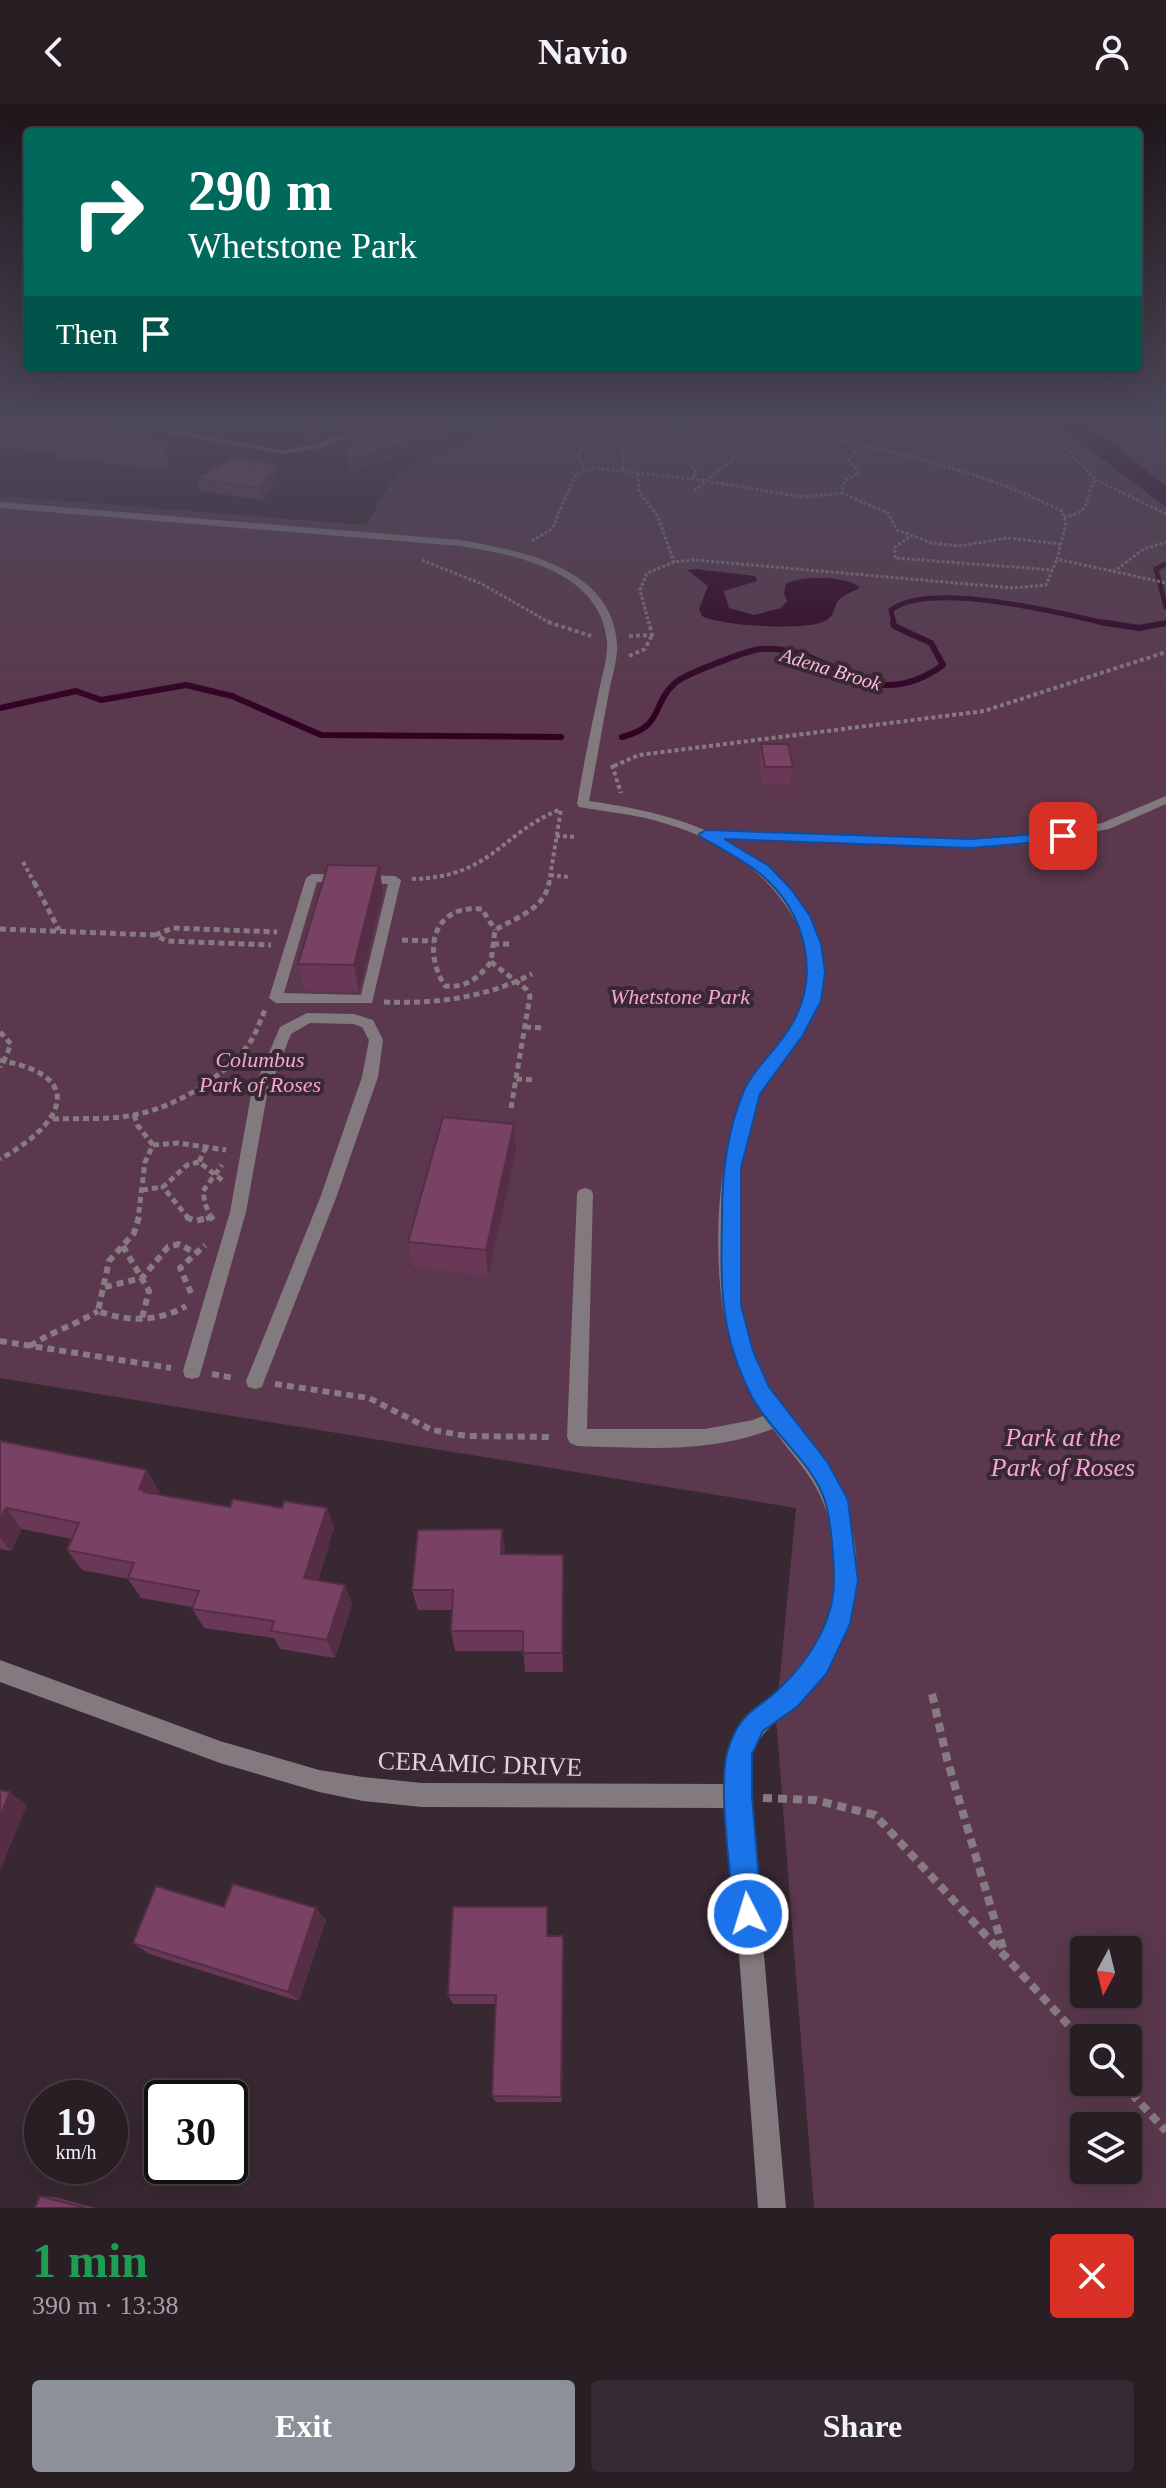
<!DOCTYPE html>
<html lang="en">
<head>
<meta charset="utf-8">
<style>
  body { margin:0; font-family:"Times New Roman",serif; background:#362b32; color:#f1f3f6; height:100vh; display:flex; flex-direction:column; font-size:30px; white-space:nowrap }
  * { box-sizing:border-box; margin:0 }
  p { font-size:26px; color:#a5a2a7 }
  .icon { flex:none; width:44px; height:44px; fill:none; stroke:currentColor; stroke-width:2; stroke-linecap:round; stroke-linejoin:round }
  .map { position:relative; height:2104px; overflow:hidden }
  .side { display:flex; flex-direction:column; background:#2a1e25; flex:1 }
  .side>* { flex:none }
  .top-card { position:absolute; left:24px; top:24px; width:1118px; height:244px; border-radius:8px; box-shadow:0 8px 32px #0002,0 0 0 2px #463c42; background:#00695c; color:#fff; overflow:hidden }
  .needle { width:52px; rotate:187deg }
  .controls { position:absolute; left:1070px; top:1832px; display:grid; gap:16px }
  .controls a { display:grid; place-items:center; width:72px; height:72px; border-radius:8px; background:#2a1e25; box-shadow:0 8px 32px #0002,0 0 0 2px #463c42; font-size:40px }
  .speed { position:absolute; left:24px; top:1976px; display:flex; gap:16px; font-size:40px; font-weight:700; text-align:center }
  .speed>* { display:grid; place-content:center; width:104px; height:104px; border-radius:50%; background:#2a1e25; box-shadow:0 8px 32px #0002,0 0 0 2px #463c42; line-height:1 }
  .speed small { font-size:20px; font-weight:400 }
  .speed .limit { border:4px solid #111; border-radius:12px; background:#fff; color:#111 }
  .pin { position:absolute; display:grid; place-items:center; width:68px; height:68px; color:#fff; margin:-34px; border-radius:16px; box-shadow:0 4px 12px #0006 }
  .me { position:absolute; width:88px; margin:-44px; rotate:355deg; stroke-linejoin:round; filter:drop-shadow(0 0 6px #0008) }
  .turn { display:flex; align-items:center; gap:28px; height:168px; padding:0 32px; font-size:36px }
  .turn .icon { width:104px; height:104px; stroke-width:2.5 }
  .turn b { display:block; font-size:56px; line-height:68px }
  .then { display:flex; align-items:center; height:76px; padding:0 32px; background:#0003; gap:16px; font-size:30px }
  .round { display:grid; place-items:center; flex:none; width:84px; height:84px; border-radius:8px; background:#362b32 }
  .summary { display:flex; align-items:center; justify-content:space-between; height:136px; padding:0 32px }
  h1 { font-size:48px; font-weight:700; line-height:60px; color:#1e9e55 }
  .primary-button { display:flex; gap:16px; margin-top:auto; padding:16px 32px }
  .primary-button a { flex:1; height:92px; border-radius:8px; background:#8c9099; color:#fff; font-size:32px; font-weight:700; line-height:92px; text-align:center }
  .primary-button a+a { background:#362b32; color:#f1f3f6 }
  header { display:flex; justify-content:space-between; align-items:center; height:104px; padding:0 32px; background:#2a1e25; font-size:36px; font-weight:700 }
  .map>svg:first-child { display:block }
  .green { fill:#5b384d; fill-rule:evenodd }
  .water { fill:#310022 }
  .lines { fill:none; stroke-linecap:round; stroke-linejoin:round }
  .stream-far1 { stroke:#310022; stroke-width:5 }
  .stream { stroke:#310022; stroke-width:6 }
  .path-far4 { stroke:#877a81; stroke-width:3; stroke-dasharray:3 2; stroke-linecap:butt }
  .path-far3 { stroke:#877a81; stroke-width:4; stroke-dasharray:4 3; stroke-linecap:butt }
  .path-far2 { stroke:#877a81; stroke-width:5; stroke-dasharray:6 4; stroke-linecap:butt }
  .path-far1 { stroke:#877a81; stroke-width:6; stroke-dasharray:7 5; stroke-linecap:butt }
  .path { stroke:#877a81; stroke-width:8; stroke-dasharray:9 6; stroke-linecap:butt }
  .service { fill:#837a7f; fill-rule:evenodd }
  .pedestrian { fill:#837a7f; fill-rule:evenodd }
  .minor { fill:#837a7f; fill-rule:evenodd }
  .wall { fill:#683856 }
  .shaded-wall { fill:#552e46 }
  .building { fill:#794164; stroke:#552e46; stroke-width:2 }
  .route { fill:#1a73e8; stroke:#114b97; stroke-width:2 }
  .labels { text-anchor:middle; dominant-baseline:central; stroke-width:8; stroke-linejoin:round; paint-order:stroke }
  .far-water-label { font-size:20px; font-style:italic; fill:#fdb7e0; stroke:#382831 }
  .park-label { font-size:22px; font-style:italic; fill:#f8a2d6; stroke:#382831 }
  .near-park-label { font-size:26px; font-style:italic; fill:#f8a2d6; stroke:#382831 }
  .near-street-label { font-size:26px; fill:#dfd5da; stroke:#382831 }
</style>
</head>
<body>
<header><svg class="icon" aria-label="back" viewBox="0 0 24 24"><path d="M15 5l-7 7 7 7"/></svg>Navio<svg class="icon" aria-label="person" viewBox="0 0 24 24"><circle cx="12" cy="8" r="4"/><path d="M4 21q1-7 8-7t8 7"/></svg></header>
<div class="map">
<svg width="1166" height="2104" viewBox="0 0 1166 2104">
  <rect width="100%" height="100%" fill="#382831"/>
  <!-- green -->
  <path class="green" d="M504,318H1054L1166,403V2104H814L776,1614L796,1404L0,1274V392L366,421L391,379L410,362ZM1084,1846H1128V1890H1084ZM1084,1934H1128V1978H1084ZM1084,2022H1128V2066H1084Z
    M1085,318H1166V382Z"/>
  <!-- water -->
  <path class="water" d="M1054,318H1085L1166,382V403Z
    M696,465L755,472L757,477L724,487L729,504L754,511L781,504L787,497L784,489L786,480C801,471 850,472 860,484C854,487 843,491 838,497C833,504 835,512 825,517C807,527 720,522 702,512L699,505L708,482L687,466Z"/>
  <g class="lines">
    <!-- stream-far1 -->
    <path class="stream-far1" d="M1166,460L1156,465L1166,503
      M894,520L891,506C929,476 1062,509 1108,520
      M1163,520L1166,519"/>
    <!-- stream -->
    <path class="stream" d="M1100,518L1139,524L1166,519
      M0,604L76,587L101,596L186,581L232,592L321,631L561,633
      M622,633C665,622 651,600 675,579C685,570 746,547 760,545C834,540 866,616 943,561L931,539L894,522L893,518"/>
    <!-- path-far4 -->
    <path class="path-far4" d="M763,318C863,343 970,360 1062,407L1066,419L1057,455L1166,479
      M1035,318L1060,338L1096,376C1081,396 1096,407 1064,413
      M676,323L718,339L733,351L732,356L693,388
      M859,343L849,355L859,369L845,377L842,389L888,409L897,426L931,439L959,442L1007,434L1061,440
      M691,362L696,368L693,375
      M584,365L577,353L590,333L609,318
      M623,365V342C641,329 664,336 679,318
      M638,370L639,387L658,413L674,458
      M1096,376L1166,410
      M909,433L895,443V454L1053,466
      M532,437L552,425L576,370L594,364L707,377L802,393L842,389
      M422,456L482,480L552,520
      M1113,468L1144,445L1166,438
      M649,520L640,486L647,469L674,458L695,456L1013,484L1046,481L1057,455"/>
    <!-- path-far3 -->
    <path class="path-far3" d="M548,518L591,532
      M629,532L652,531L649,518
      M629,552L645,545L652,531
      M612,661L621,689
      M614,662L639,651L984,607L1166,548
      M556,732L577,733
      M23,758L35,780
      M550,771L569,773
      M412,775C493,773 499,730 561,705
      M549,780L561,705"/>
    <!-- path-far2 -->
    <path class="path-far2" d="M34,778L59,826
      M0,825L155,831L167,837L271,841
      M155,831L173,824L277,828
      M402,836L433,837
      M493,840H512
      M491,858C478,874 467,884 445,882C422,846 433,800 482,805L495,826
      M384,898C436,900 485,894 532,870
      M525,923L545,924
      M0,928L11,940L4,957C92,975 57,1024 0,1055
      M0,956L4,957L0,963
      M516,975L536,976
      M511,1004L530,892L526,885L491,858L495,826C517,813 545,805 549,778
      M134,1011L138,1022L153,1041L145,1058L138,1115
      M53,1015C80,1014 108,1016 134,1011C176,1003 223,974 249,940C256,930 260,917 265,906
      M153,1041L178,1039L226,1046
      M206,1043L199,1058L223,1077
      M142,1086L163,1083
      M189,1115L163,1083L187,1061L199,1058
      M206,1115L211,1113
      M212,1115L205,1100L203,1087L222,1061"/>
    <!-- path-far1 -->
    <path class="path-far1" d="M139,1113L134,1129L109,1157L98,1207C128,1218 158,1218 186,1202
      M186,1113L195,1117L211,1113
      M211,1113L213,1116
      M123,1142L149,1187L142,1214
      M105,1183L142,1174L168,1143L179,1140L195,1149
      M191,1189L180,1164L205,1141
      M0,1237L171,1264
      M30,1242C53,1227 75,1221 98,1207
      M212,1270L234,1274
      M275,1280L369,1294L432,1326L467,1332L552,1333"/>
    <!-- path -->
    <path class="path" d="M932,1590L947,1655L1005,1851
      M763,1694L815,1696L875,1711L1084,1938
      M1121,1978L1166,2027"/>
    <!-- service -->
    <path class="service" d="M1166,692V700L1109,725L1031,740L971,743L706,734L700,730L706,726L971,735L1031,732L1102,719Z
      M307,909L354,910L373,916L383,936L378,973L336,1094L264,1277L262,1283L255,1285L248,1283L246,1277L320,1094L362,973L369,936L362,923L353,920L310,919L291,930L267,991L246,1108L201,1267L199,1273L192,1275L185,1273L183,1267L230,1108L251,991L280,923Z
      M585,1084L591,1086L593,1090L587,1325H705L753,1316L778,1306L785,1308L787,1314L785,1320C713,1351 653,1344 577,1342L570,1339L567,1333L577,1090L579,1086Z"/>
    <!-- pedestrian -->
    <path class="pedestrian" d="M312,770L395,772L401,776L372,899H276L269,894L306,774ZM317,778L388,780L361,891L284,889Z"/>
    <!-- minor -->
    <path class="minor" d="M109,318H125L284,346L320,339L371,318H381L325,343L284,350Z
      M0,398L460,436C519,446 612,463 617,539C618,556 612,572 609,588C602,624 596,661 589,697C675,709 764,734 808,816C821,838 828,866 822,891C814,927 781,951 763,982C734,1034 731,1149 742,1207C746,1232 754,1259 766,1282C781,1309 802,1330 820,1354C846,1388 860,1437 856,1479C851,1519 835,1559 809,1589C780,1621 757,1620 748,1667L786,2104H758L728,1704L422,1703L363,1697L319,1688L220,1659L0,1578V1556L220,1637L319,1666L363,1673L422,1679L727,1680C722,1619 759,1611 793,1573C817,1546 830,1515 835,1480C837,1466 835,1451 833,1437C825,1379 799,1362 767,1317C744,1284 730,1244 723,1205C713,1141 718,1048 744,989C759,955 792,933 806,899C815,875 810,843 798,822C767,762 710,729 645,714C623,709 601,707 579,703L577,700C583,664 590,628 598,592C601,574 608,556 607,538C601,467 516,451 460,442L0,404Z"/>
  </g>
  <!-- wall -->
  <path class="wall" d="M141,318H317L320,323L322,335L318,336L267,320L264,325L166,322Z
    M324,318H437L452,322L453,334L351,368L347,359L345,348L354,342L347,337L345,325L337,329Z
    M0,320L106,325L167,338L170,350L168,366L59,354L58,350L0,342Z
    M278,374L262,396L200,387L197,375Z
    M761,640L793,663L790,681H763L759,658Z
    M379,762L383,788L359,888L304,887L298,860Z
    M516,1047L488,1172L413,1163L408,1138Z
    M0,1337L147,1366L159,1388L157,1391L230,1403L327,1404L334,1424L318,1476L345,1481L352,1500L335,1554L280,1545L274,1534L204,1524L192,1505V1503L141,1494L128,1475L82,1466L67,1446L72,1435L22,1425L11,1447L0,1445Z
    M502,1425L505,1450L563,1451V1568H525L523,1547H455L451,1527L452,1506H418L412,1486Z
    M224,1803L326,1816L299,1897L149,1850L133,1839Z
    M547,1803L548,1832H563L562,1998H496L492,1992L496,1900H453L448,1891Z
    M40,2092L55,2093L96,2104H35Z"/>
  <!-- shaded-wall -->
  <path class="shaded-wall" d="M103,318H107L105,335L102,324Z
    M336,318H364L337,329Z
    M452,322L453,334L351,368L349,356Z
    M320,323L322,335L318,336L316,325Z
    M167,338L170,350L168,366L165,354Z
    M276,361L278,374L262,396L259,384Z
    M379,762L383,788L359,888L354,861Z
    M514,1020L516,1047L488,1172L486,1146Z
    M147,1366L159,1388L153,1400L139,1385Z
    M6,1404L22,1425L11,1447L0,1434V1415Z
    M327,1404L334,1424L312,1493L304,1474Z
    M502,1425L505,1446L504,1471L501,1450Z
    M563,1451L564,1472L563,1568L562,1549Z
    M345,1481L352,1500L335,1554L327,1536Z
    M10,1688L27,1701L0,1767V1712Z
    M316,1804L326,1816L299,1897L288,1888Z
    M563,1832L564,1843L562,1998L561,1993Z"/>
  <!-- building -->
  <path class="building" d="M2,318H103L102,324L167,338L165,354L55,343L60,339L0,331V320Z
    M293,318H317L320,323L316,325Z
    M362,318H437L452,322L349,356L345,348L361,338L345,325Z
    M234,352L276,361L259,384L197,375Z
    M761,640H788L793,663H765Z
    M328,761L379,762L354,861L298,860Z
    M443,1013L514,1020L486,1146L408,1138Z
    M0,1337L147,1366L139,1385L145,1386L144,1388L230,1403L233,1395L282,1404L284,1397L327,1404L304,1474L345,1481L327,1536L271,1527L274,1517L192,1505L199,1487L128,1474L134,1459L67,1446L79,1419L6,1404L0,1415Z
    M502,1425L501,1450L563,1451L562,1549H523V1527H451L453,1486H412L418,1426Z
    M0,1686L10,1688L0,1712Z
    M233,1780L316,1804L288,1888L133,1839L156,1782L224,1803Z
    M453,1803H547V1832H563L561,1993L492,1992L496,1891H448Z
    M40,2092L85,2104H35Z"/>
  <!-- sky -->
  <linearGradient id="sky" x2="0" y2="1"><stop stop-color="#1f161b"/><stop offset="0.52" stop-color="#4d485a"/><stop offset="1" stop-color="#4d485a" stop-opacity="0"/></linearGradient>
  <rect width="1166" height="612" fill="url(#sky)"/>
  <!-- route -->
  <path class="route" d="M706,726L971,735L1063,728L1070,732L1063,736L971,744L724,735L769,762L791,785L810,812L821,840L825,868L821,897L803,931L760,990L741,1064V1201L753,1247L769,1283L828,1359L848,1396L858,1477L850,1520L827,1569L798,1602L763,1627L752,1650V1692L762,1810L758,1820L748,1824L738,1820L734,1810C731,1772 717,1679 728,1646C740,1606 756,1608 781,1583C810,1555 834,1517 834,1476C834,1456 831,1416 825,1397C812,1357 771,1329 752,1293C718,1227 721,1179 722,1109C722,1068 727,1028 743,989C753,964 779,944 792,920C822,868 804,805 758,768C741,755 720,744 701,733L699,730Z"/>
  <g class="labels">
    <!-- far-water labels -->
    <g class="far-water-label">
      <text transform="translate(831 565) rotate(17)">Adena Brook</text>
    </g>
    <!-- park labels -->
    <g class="park-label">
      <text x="680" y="892">Whetstone Park</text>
      <text x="260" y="955">Columbus<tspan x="260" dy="25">Park of Roses</tspan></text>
    </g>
    <!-- near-park labels -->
    <g class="near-park-label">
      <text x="1063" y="1333">Park at the<tspan x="1063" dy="30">Park of Roses</tspan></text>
    </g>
    <!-- near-street labels -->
    <g class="near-street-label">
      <text transform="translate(480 1660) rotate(2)">CERAMIC DRIVE</text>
    </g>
  </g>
</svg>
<div class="controls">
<a><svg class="needle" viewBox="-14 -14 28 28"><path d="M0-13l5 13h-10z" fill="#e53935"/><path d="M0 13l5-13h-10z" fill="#a5a2a7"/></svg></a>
<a><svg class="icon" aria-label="search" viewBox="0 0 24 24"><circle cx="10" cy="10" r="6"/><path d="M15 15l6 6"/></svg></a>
<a><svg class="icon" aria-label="layers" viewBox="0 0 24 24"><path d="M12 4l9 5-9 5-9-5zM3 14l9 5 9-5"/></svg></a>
</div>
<div class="speed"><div>19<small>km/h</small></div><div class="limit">30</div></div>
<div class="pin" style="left:1063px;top:732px;background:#d93025"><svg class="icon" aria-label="arrive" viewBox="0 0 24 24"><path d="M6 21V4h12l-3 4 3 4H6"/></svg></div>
<svg class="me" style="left:748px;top:1810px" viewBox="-20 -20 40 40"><circle r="17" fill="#1a73e8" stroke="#fff" stroke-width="3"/><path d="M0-11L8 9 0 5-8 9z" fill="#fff"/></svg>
<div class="top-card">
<div class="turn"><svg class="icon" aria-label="right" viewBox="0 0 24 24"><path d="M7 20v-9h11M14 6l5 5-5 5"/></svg><div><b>290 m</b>Whetstone Park</div></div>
<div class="then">Then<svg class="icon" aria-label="arrive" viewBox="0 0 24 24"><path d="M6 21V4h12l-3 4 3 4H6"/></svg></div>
</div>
</div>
<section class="side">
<div class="summary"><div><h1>1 min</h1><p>390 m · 13:38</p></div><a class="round" style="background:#d93025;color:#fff"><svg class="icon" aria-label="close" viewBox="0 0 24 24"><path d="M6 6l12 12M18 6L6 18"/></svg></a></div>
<div class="primary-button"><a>Exit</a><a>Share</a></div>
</section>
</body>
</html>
